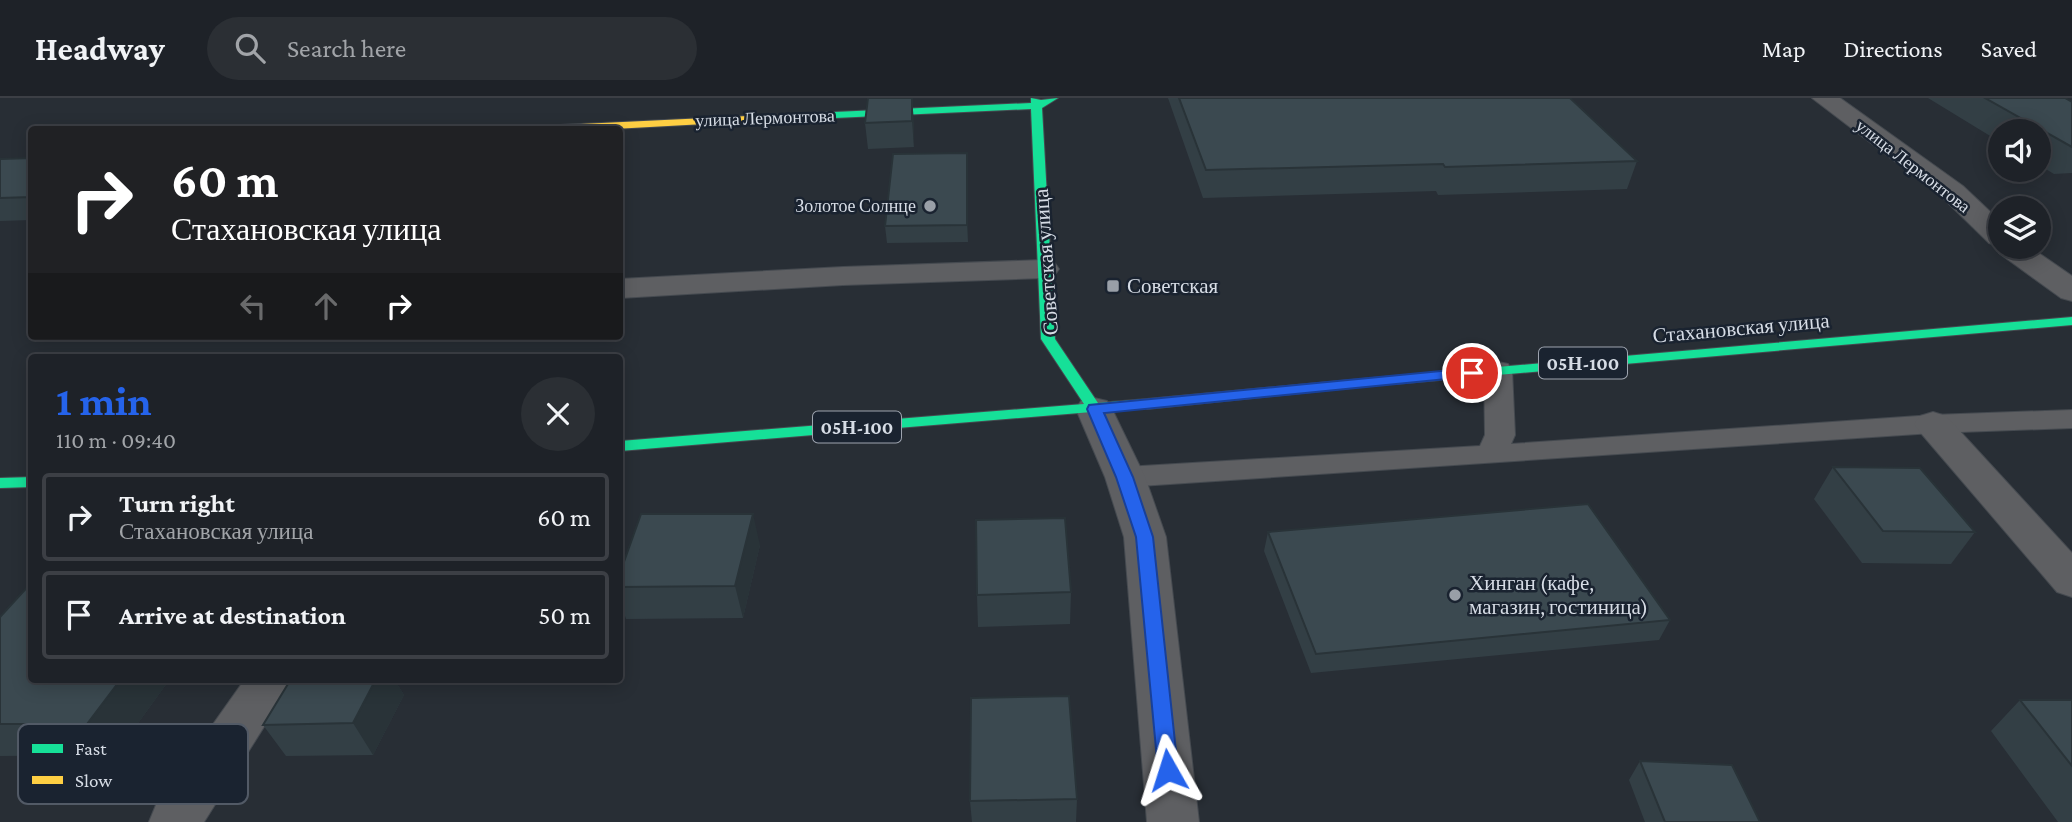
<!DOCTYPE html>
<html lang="en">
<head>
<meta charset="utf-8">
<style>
  body { margin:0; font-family:"Crimson Pro",serif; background:#2b2f34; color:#f1f3f6; height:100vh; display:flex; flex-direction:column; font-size:26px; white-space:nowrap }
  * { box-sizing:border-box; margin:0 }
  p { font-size:23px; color:#a1a4a8 }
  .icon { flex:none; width:38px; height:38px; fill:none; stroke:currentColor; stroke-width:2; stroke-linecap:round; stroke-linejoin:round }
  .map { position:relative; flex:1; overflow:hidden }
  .details { position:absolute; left:28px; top:256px; width:595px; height:329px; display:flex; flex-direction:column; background:#1e2228; border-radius:7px; box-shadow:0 4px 18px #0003,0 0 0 2px #3c3f45 }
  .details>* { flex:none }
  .guide { position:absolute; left:28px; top:28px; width:595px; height:214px; border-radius:7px; box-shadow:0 4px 18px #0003,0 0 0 2px #3c3f45; background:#202124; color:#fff; overflow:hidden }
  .controls { position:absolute; left:1988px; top:21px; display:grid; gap:14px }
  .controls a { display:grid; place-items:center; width:63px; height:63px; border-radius:50%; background:#1e2228; box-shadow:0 4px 18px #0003,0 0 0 2px #3c3f45; font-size:35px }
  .pin { position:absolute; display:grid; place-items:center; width:60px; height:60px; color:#fff; margin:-30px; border:4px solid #fff; border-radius:50%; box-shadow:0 2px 7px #0007 }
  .me { position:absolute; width:77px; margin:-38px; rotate:354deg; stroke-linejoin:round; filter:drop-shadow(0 0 5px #0008) }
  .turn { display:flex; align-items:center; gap:24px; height:147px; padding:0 28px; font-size:32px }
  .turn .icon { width:91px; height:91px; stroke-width:2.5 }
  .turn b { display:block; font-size:49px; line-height:60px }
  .lanes { display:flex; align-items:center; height:66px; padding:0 28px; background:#0003; justify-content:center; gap:35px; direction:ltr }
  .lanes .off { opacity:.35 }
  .round { display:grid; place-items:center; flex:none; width:74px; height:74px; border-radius:37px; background:#2b2f34 }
  .headline { display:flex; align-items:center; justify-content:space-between; height:119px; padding:0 28px }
  h1 { font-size:42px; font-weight:700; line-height:52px; color:#2563eb }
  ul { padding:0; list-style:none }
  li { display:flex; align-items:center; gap:21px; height:88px; margin:0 14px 10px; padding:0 14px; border:4px solid #3c3f45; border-radius:7px }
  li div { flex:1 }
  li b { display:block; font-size:26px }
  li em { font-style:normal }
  header { display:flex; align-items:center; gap:42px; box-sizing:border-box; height:98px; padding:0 35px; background:#1e2228; border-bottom:2px solid #3c3f45 }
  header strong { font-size:33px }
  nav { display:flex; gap:38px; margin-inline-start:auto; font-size:24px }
  .search { width:490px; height:63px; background:#2b2f34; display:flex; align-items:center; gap:18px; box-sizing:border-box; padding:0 24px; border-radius:38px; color:#a1a4a8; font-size:26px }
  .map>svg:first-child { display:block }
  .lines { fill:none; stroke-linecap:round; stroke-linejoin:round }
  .lane-casing { stroke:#454a50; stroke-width:2 }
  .street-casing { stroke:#454a50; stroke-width:2 }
  .fast-casing { stroke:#454a50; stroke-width:2 }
  .slow-casing { stroke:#454a50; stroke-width:2 }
  .lane { fill:#5e5f62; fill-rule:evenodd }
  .street { fill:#5e5f62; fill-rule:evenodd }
  .fast { fill:#16e098; fill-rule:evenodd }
  .slow { fill:#ffcf43; fill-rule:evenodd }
  .wall { fill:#333f45 }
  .shaded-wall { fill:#293338 }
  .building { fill:#3b4950; stroke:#293338; stroke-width:2 }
  .route { fill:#2563eb; stroke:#184099; stroke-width:2 }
  .poi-dot { fill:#999fa7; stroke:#1a2330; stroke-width:2.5 }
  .labels { text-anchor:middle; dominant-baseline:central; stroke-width:5; stroke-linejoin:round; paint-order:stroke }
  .far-street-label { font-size:18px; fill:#d6dce5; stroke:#1a2330 }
  .far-poi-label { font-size:18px; fill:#d6dce5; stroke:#1a2330; text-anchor:end }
  .shield { fill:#1a2330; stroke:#9ea4af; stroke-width:2 }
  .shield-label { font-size:19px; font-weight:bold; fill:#d6dce5 }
  .street-label { font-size:21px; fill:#d6dce5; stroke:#1a2330 }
  .poi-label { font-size:21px; fill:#d6dce5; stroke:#1a2330; text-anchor:start }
  .key { fill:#1a2330; stroke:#525a66; stroke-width:2 }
  .key-label { font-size:19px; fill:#d6dce5 }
</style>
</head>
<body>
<header>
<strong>Headway</strong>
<div class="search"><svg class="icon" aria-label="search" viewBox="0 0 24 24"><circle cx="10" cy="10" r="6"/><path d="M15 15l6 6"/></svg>Search here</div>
<nav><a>Map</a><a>Directions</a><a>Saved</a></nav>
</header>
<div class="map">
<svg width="2072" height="724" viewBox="0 0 2072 724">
  <rect width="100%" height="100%" fill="#282e35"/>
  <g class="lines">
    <!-- lane casing -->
    <g class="lane-casing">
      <path id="lane" d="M1498,264L1508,266L1512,272L1515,337L1511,346L1933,317L2072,312V330L1933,335L1125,389L1114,386L1110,379L1114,372L1125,369L1480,348L1485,337L1484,272L1488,266Z"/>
    </g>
    <!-- street casing -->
    <g class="street-casing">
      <path id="street" d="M1812,0H1840L1963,88L2000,123V149H2030L2072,178V203L2061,200L1999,155L1996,147L1989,145L1943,100Z
        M1043,162L1054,164L1059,171L1054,178L1043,180L843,187L620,200V181L843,169Z
        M1094,300L1107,303L1112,311L1145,379L1166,439L1199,724H1147L1124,439L1105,379L1076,311L1081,303Z
        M1933,314L1946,318L2072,455V499L2057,494L1920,334L1914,326L1920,318Z
        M245,581H294L204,724H149L156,707Z"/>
    </g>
    <!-- fast casing -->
    <g class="fast-casing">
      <path id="fast" d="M1031,0L1041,2L1058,0L1042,10L1055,241L1098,305L1147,301L1154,306L1152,309L620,353V343L1084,306L1041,241L1031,11L813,21L808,18L813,15L1031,5Z
        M2072,219V227L1394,286L1387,282L1394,278Z
        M32,379V389L0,390V380Z"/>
    </g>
    <!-- slow casing -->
    <g class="slow-casing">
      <path id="slow" d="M813,15L817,16V20L595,32H513L518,29Z
        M1394,278L1399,279L1401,282L1399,285L1147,311L1140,306L1147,301Z"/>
    </g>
    <!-- lane -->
    <use href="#lane" class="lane"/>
    <!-- street -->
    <use href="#street" class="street"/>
    <!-- fast -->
    <use href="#fast" class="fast"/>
    <!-- slow -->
    <use href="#slow" class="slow"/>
  </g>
  <!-- wall -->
  <path class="wall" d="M868,0H913V3H912L914,49L868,51L865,25Z
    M1168,0H1570L1637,63L1627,91L1438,97L1436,93L1203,100Z
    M1928,0H2065L2072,4V75L2054,76L2039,67V33H2000V44Z
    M32,60V122L0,123V61Z
    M968,71V144L887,145L885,128Z
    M1833,369L1975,434L1951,466L1862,465L1814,401Z
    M1268,434L1670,522L1659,542L1311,575L1264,453Z
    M760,447L743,520L626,521L620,503V475Z
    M1071,494L1070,526L978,529L977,497Z
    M0,519L32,581H170L115,657L0,658Z
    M291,581H394L404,597L373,657L286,658L263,627Z
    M2020,602H2072V724H2058L1991,633Z
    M1640,663L1760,724H1645L1629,682Z
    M1077,701L1076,724H972L970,703Z"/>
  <!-- shaded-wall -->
  <path class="shaded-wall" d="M912,0L914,24V49L912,23Z
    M967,55L968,71V144L967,127Z
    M753,416L760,447L743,520L735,488Z
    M121,581H170L115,657L87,626Z
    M376,581H394L404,597L373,657L353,625Z"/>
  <!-- building -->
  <path class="building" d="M868,0H912V23L865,25Z
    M1179,0H1570L1637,63L1445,69L1443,66L1206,72Z
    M1985,0H2065L2072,4V49Z
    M967,55V127L885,128L893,56Z
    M32,60V99L0,100V61Z
    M1833,369L1920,370L1975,434L1883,433Z
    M1588,406L1670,522L1316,556L1268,434Z
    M641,416H753L735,488L620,489V475Z
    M1065,420L1071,494L977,497L976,422Z
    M32,484V581H121L87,626H0V519Z
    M291,581H376L353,625L263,627Z
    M1069,598L1077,701L970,703L971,600Z
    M2020,602H2072V668Z
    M1640,663L1732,667L1760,724H1665Z"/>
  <!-- route -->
  <path class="route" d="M1472,270L1479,275L1477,278L1104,315L1133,379L1153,439L1178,672L1175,679L1168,681L1161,679L1158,672L1136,439L1116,379L1087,311L1089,307Z"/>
  <!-- markers -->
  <g class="poi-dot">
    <circle cx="930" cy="108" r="7"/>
    <rect x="1106" y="181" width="14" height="14" rx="3.5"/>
    <circle cx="1455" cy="497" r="7"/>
  </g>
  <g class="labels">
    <!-- far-street labels -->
    <g class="far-street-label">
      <text transform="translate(765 20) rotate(-2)">улица Лермонтова</text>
      <text transform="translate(1913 68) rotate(38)">улица Лермонтова</text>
    </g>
    <!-- far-poi labels -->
    <g class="far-poi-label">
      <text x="916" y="108">Золотое Солнце</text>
    </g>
    <!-- shield labels -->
    <g class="shield">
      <rect x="1539" y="249.5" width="88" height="31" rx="5"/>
      <rect x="813" y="313.5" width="88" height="31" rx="5"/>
    </g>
    <g class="shield-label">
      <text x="1583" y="265">05Н-100</text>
      <text x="857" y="329">05Н-100</text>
    </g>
    <!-- street labels -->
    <g class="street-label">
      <text transform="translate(1046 164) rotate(-94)">Советская улица</text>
      <text transform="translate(1741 230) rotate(-5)">Стахановская улица</text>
    </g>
    <!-- poi labels -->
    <g class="poi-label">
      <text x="1127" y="188">Советская</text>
      <text x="1469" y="485">Хинган (кафе,<tspan x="1469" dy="24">магазин, гостиница)</tspan></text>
    </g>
  </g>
  <!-- legend -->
  <rect x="18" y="626" width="230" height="80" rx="10" class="key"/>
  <rect x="32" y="646" width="31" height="9" fill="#16e098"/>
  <rect x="32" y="678" width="31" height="8" fill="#ffcf43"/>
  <g class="key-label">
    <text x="75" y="657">Fast</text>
    <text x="75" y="689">Slow</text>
  </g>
</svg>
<div class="controls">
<a><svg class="icon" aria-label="sound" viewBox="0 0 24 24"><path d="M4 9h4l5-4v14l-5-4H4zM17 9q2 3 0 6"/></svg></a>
<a><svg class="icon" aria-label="layers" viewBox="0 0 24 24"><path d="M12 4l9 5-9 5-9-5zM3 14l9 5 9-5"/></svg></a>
</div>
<div class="pin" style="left:1472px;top:275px;background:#d93025"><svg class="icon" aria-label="arrive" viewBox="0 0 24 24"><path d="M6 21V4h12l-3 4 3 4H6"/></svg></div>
<svg class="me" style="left:1168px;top:672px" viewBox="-20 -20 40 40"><path d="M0-17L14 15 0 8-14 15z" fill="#2563eb" stroke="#fff" stroke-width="4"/></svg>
<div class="guide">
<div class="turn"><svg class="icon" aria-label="right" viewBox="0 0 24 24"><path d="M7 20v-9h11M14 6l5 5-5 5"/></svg><div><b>60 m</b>Стахановская улица</div></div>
<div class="lanes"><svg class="icon off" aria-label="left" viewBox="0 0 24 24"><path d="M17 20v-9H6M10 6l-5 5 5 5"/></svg><svg class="icon off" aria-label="ahead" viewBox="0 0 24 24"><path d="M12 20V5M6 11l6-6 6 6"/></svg><svg class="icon" aria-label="right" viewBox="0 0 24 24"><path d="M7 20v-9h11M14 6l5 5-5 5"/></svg></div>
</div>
<section class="details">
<div class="headline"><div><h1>1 min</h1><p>110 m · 09:40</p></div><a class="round"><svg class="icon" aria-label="close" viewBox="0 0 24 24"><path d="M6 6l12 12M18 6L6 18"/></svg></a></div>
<ul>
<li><svg class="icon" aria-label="right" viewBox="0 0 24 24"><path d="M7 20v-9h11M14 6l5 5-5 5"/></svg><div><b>Turn right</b><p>Стахановская улица</p></div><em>60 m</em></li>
<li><svg class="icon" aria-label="arrive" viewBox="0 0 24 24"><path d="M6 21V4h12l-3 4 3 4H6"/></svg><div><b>Arrive at destination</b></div><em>50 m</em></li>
</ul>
</section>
</div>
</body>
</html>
